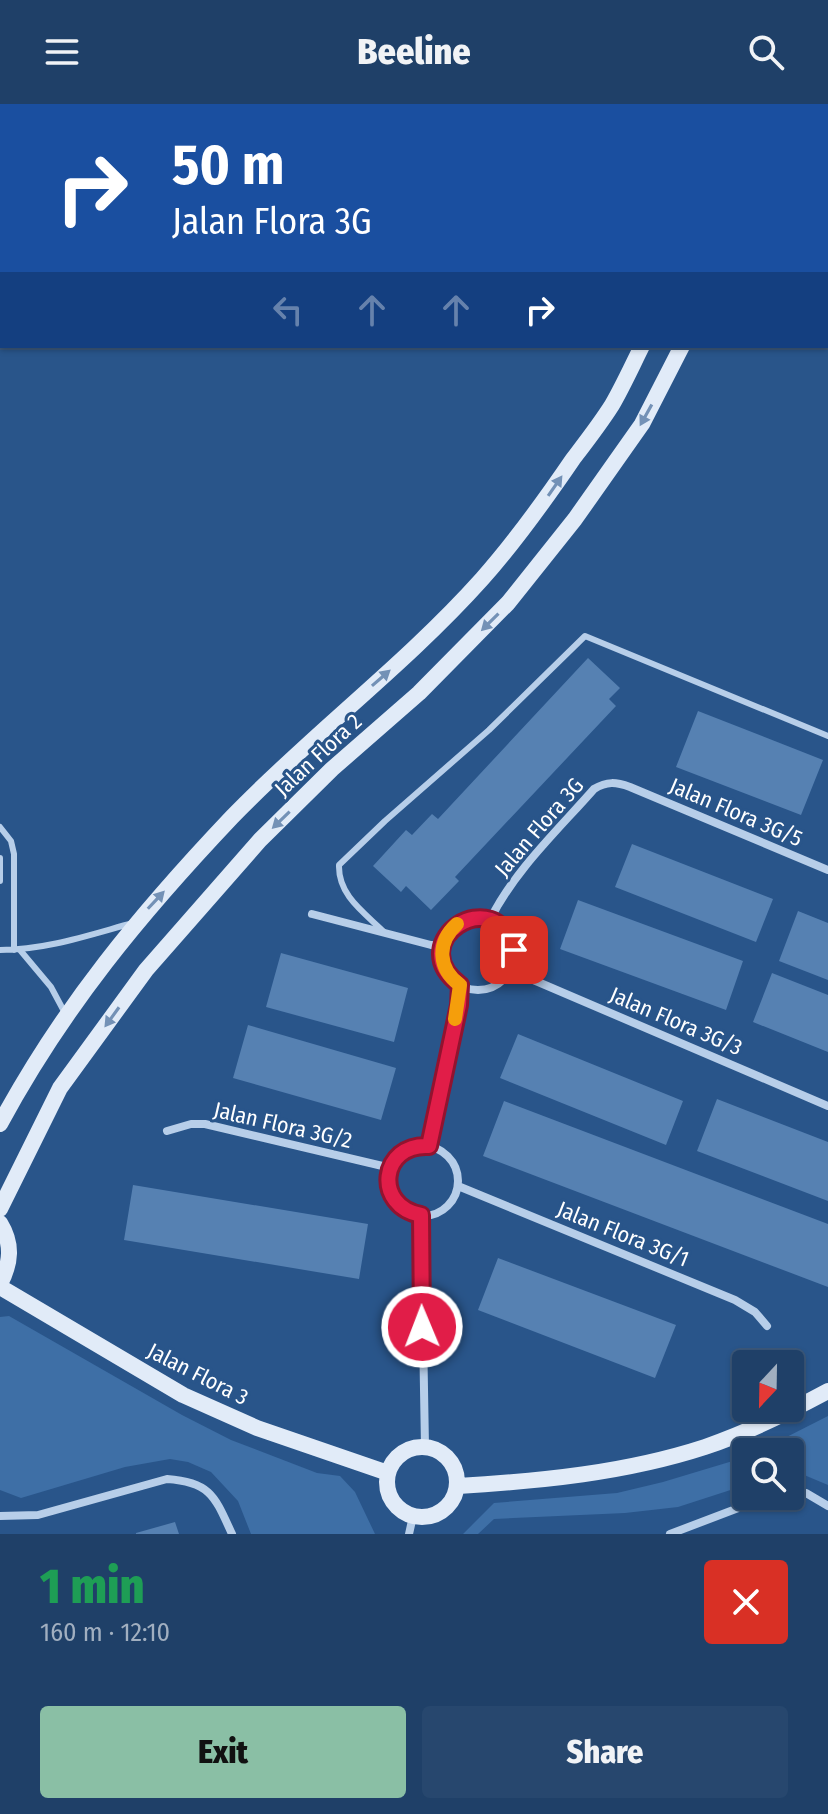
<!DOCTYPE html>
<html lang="en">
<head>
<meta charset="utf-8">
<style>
  body { margin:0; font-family:"Fira Sans Condensed",sans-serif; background:#27476e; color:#f1f3f6; height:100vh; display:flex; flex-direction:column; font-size:30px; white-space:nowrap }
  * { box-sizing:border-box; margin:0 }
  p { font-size:26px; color:#a1afc0 }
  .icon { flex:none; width:44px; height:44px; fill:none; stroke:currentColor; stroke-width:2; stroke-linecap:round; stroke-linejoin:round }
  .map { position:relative; height:1430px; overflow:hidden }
  .details { display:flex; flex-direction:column; background:#1f4068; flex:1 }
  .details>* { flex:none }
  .guide { position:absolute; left:0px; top:0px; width:828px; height:244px; box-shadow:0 2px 6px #0004,0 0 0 2px #3c597c; background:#1a4fa0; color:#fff; overflow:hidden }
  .needle { width:52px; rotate:202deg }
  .tools { position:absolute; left:732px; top:1246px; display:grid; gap:16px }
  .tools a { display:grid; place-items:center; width:72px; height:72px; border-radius:8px; background:#1f4068; box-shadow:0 2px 6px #0004,0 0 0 2px #3c597c; font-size:40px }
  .pin { position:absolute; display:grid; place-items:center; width:68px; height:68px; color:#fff; margin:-34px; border-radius:16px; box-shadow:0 4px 12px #0006 }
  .me { position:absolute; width:88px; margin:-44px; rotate:359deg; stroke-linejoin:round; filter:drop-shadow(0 0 6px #0008) }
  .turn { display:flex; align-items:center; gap:28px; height:168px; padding:0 40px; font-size:36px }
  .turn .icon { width:104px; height:104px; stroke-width:2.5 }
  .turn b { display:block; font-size:56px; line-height:68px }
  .lanes { display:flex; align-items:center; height:76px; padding:0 40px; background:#0003; justify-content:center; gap:40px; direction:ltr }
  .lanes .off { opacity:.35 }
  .round { display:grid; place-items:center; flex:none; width:84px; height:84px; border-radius:8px; background:#27476e }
  .summary { display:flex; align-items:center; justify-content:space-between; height:136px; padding:0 40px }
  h1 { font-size:48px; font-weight:800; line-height:60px; color:#1e9e55 }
  .button { display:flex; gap:16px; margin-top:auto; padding:16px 40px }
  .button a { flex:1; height:92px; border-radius:8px; background:#8abfa5; color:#111; font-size:32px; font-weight:800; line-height:92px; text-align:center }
  .button a+a { background:#27476e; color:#f1f3f6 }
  header { display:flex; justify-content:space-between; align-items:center; height:104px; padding:0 40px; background:#1f4068; font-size:36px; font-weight:800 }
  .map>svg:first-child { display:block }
  .green { fill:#3e6fa6 }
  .building { fill:#5681b2 }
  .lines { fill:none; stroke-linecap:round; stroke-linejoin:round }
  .lane { stroke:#b7cee9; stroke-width:6 }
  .street { stroke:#b7cee9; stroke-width:8 }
  .secondary { stroke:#e1ebf8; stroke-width:16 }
  .oneway { fill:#7391b6 }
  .route-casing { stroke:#92132f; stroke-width:20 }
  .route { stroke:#e11d48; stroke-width:14 }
  .slow { stroke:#f59e0b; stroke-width:14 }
  .labels { text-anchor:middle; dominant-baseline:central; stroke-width:6; stroke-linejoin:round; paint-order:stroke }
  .street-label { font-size:22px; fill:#fff; stroke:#29558a }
</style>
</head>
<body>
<header><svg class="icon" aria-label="menu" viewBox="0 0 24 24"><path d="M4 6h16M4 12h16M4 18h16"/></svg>Beeline<svg class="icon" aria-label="search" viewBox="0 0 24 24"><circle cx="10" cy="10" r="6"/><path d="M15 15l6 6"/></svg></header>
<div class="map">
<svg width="828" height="1430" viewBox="0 0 828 1430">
  <rect width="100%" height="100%" fill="#29558a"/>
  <!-- green -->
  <path class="green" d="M9,1212L182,1311L231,1336L317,1369L340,1372L355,1388L375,1430H251L238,1397L211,1368L188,1358L170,1355L125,1363L21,1394L0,1386V1213Z
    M828,1312V1381L797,1368L790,1369V1348H757Z
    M746,1353V1381L678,1403L625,1409L494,1415L478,1430H463L494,1399L617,1389L663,1378Z"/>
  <!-- building -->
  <path class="building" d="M588,554L620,584L609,595L616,602L455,773L459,777L431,806L406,782L401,788L373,762L406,726L412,731L432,710L438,715Z
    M698,607L823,656L801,711L676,663Z
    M632,740L773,795L756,838L615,783Z
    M578,796L743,857L726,906L560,845Z
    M798,807L828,819V876L779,857Z
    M281,849L408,884L394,938L266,903Z
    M772,869L828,891V948L753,918Z
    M248,921L396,964L381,1016L233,974Z
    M518,930L683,997L666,1041L500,974Z
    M717,995L828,1038V1097L697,1047Z
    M504,997L828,1120V1183L483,1052Z
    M133,1081L368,1120L359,1175L124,1136Z
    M498,1154L676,1221L655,1274L478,1206Z
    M175,1418L179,1430H136V1429Z"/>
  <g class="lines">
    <!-- lane -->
    <path class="lane" d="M0,723L11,737L14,750V846
      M0,754V777
      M385,829C365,809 338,792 339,761L385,717L489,626L585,532L828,632
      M0,846C46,846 89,831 133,819
      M20,846L51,883L66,911"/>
    <!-- street -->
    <path class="street" d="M312,810L431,841L442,842
      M442 850a36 36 0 1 1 72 0a36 36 0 1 1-72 0Z
      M490,816C514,767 558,726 594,685C607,677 616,678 630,683L828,766
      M510,866L828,1002
      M167,1027L191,1020H205L391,1064
      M429,1042L459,901L460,881
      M388 1077a35 35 0 1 1 70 0a35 35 0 1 1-70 0Z
      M458,1082L735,1196L755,1208L767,1222
      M421,1111L425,1343
      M790,1387L806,1389L828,1402
      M0,1412L38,1411L167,1375C211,1378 215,1393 232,1430
      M409,1430L413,1412
      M670,1430L770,1392"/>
    <!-- secondary -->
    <path class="secondary" d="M744,2V0
      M781,2L782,0
      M0,1020C63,903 141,809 232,713C312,630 405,561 482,475C515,438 545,396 573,355C586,338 600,320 612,301C623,282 632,262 642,242
      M0,1105L60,984L146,866L260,736L332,665L419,589L508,499L575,415L642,320L682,242
      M0,1119C13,1140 11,1159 0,1180
      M0,1183L183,1291L257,1324L388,1369
      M387 1378a35 35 0 1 1 70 0a35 35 0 1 1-70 0Z
      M458,1382C541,1377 625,1369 705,1343C747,1329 789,1308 828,1287"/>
  </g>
  <!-- one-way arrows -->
  <defs><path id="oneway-solid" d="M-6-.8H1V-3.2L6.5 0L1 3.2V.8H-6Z" transform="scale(2)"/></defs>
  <g class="oneway">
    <use href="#oneway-solid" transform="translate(646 311) rotate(119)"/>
    <use href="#oneway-solid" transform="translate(555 382) rotate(-55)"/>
    <use href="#oneway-solid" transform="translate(490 518) rotate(135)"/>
    <use href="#oneway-solid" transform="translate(381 574) rotate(-41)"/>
    <use href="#oneway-solid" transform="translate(281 716) rotate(136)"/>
    <use href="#oneway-solid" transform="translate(156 796) rotate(-47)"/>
    <use href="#oneway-solid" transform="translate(112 913) rotate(126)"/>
  </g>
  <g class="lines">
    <!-- route casing -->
    <g class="route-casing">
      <path id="route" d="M422,1223L421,1111C373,1102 380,1039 429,1042L459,901L460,881C401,837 497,776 514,846"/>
    </g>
    <!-- route -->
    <use href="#route" class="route"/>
    <!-- slow -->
    <path class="slow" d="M455,915L460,881C438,865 436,839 457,820"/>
  </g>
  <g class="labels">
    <!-- street labels -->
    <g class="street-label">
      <text transform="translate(318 651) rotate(-43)">Jalan Flora 2</text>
      <text transform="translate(736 708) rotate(23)">Jalan Flora 3G/5</text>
      <text transform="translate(539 723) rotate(-49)">Jalan Flora 3G</text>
      <text transform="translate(676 917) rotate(23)">Jalan Flora 3G/3</text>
      <text transform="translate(283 1021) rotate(13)">Jalan Flora 3G/2</text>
      <text transform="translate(623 1130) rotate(22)">Jalan Flora 3G/1</text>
      <text transform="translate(198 1270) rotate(27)">Jalan Flora 3</text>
    </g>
  </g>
</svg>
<div class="tools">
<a><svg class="needle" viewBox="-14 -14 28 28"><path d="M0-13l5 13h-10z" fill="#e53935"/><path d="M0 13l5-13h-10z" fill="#a1afc0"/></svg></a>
<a><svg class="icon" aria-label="search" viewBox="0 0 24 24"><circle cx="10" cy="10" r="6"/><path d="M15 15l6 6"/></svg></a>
</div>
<div class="pin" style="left:514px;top:846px;background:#d93025"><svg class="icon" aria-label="arrive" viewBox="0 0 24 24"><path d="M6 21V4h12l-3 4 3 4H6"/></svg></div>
<svg class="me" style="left:422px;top:1223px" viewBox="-20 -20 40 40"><circle r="17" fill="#e11d48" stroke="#fff" stroke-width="3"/><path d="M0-11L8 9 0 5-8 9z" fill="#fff"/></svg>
<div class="guide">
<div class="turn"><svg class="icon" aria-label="right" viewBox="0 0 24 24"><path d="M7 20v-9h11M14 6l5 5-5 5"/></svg><div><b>50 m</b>Jalan Flora 3G</div></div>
<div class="lanes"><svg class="icon off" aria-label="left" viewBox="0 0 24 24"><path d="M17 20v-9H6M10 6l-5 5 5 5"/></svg><svg class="icon off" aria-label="ahead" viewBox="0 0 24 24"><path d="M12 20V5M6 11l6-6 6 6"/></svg><svg class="icon off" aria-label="ahead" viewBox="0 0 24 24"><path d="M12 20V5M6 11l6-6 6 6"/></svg><svg class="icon" aria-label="right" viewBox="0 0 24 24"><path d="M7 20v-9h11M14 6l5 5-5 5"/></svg></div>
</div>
</div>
<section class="details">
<div class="summary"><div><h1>1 min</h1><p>160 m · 12:10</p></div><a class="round" style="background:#d93025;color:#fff"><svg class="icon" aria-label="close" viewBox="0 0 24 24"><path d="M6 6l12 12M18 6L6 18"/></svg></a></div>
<div class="button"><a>Exit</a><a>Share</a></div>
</section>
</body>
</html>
